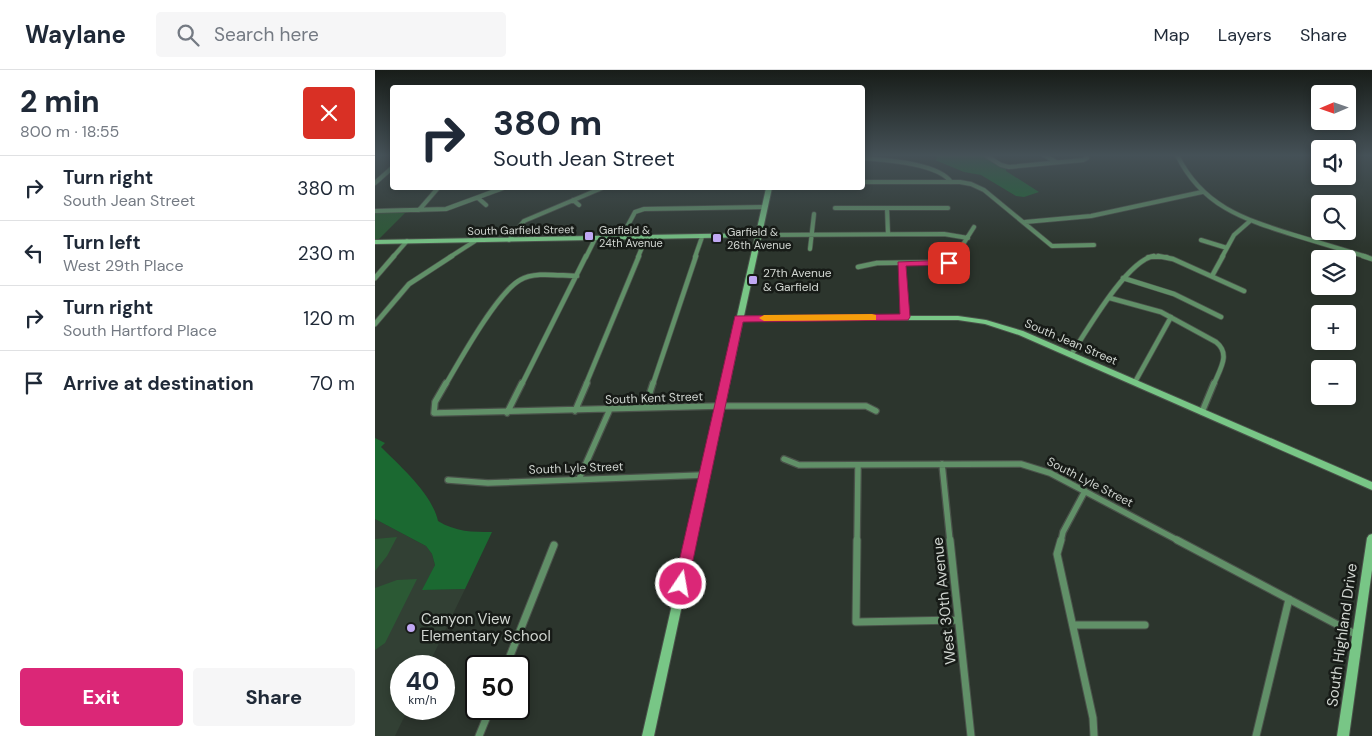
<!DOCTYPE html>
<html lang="en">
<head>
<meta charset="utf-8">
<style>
  body { margin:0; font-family:"DM Sans",sans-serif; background:#f6f6f7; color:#1f2937; height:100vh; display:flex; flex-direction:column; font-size:19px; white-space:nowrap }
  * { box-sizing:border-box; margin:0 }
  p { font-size:16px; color:#747a83 }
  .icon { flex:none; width:28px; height:28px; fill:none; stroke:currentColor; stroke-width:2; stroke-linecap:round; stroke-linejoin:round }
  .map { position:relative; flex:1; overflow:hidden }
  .sheet { display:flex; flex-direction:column; background:#fff; width:375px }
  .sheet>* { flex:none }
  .hud { position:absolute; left:15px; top:15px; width:475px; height:105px; border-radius:5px; box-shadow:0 2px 8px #0003; background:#fff; color:#1f2937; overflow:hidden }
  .needle { width:32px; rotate:268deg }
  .buttons { position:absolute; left:936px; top:15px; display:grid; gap:10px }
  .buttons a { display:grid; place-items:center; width:45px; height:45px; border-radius:5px; background:#fff; box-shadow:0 2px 8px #0003; font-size:25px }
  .speed { position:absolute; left:15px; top:585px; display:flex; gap:10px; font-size:25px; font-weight:700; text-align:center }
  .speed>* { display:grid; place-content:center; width:65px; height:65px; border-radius:50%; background:#fff; box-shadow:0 2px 8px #0003; line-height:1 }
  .speed small { font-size:12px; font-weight:400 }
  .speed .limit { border:2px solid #111; border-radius:8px; background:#fff; color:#111 }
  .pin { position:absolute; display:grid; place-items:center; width:42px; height:42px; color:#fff; margin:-21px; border-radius:10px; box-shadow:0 2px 8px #0006 }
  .me { position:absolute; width:55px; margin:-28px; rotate:12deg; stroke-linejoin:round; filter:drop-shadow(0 0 4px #0008) }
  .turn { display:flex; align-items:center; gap:18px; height:105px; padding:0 20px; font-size:22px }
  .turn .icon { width:65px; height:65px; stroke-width:2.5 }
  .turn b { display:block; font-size:35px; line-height:42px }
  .round { display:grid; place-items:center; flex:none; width:52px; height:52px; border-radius:5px; background:#f6f6f7 }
  .overview { display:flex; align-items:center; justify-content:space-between; height:85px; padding:0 20px }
  h1 { font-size:30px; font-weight:800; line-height:38px }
  .primary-button { display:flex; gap:10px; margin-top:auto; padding:10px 20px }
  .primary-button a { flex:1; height:58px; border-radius:5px; background:#db2777; color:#fff; font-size:20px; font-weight:800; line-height:58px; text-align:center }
  .primary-button a+a { background:#f6f6f7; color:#1f2937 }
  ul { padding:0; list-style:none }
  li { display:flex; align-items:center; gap:15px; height:65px; padding:0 20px; border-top:1px solid #e0e1e3 }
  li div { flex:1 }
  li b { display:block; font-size:19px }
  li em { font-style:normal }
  header { display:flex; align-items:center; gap:30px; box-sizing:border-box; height:70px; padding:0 25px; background:#fff; border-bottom:1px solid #e0e1e3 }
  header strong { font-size:24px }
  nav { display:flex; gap:28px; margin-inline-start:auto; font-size:18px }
  .search { width:350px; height:45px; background:#f6f6f7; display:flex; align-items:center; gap:12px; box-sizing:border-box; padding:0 18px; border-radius:5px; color:#747a83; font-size:19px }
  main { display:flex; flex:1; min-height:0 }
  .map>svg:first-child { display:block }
  .built { fill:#324034 }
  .green { fill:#2b5934 }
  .forest { fill:#1b6931 }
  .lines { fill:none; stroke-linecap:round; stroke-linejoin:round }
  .street-far3-casing { stroke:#4a524a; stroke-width:5.5 }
  .street-far2-casing { stroke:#4a524a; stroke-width:6 }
  .street-far1-casing { stroke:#4a524a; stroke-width:8 }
  .street-casing { stroke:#4a524a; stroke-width:9 }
  .secondary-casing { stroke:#4a524a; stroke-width:2 }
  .street-far3 { stroke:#619068; stroke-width:4 }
  .street-far2 { stroke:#619068; stroke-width:4.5 }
  .street-far1 { stroke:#619068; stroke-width:5.5 }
  .street { stroke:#619068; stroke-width:7 }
  .secondary { fill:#78c686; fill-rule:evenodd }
  .route { fill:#db2777; stroke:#8e194d }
  .slow { fill:#f59e0b }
  .poi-dot { fill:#c0a8f3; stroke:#171b17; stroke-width:2 }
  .labels { text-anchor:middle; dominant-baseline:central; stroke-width:5; stroke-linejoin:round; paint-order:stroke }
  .far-street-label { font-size:11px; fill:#d0d5d0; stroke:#171b17 }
  .far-poi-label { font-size:11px; fill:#d0d5d0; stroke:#171b17; text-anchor:start }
  .poi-label { font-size:12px; fill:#d0d5d0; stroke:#171b17; text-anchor:start }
  .street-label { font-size:12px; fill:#d0d5d0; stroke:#171b17 }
  .near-street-label { font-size:15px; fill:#d0d5d0; stroke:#171b17 }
  .near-poi-label { font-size:15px; fill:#d0d5d0; stroke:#171b17; text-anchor:start }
</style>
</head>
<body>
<header>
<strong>Waylane</strong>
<div class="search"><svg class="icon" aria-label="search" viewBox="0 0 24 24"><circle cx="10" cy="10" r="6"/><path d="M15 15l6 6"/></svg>Search here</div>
<nav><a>Map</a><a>Layers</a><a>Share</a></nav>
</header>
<main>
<section class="sheet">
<div class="overview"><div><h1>2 min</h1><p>800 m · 18:55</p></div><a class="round" style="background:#d93025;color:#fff"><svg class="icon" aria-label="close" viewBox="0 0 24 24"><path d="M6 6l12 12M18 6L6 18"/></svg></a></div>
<ul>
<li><svg class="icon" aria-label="right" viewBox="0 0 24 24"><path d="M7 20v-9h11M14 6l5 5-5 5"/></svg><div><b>Turn right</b><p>South Jean Street</p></div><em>380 m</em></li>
<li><svg class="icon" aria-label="left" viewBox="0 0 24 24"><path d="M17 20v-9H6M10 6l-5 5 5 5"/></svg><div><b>Turn left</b><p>West 29th Place</p></div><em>230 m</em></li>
<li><svg class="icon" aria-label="right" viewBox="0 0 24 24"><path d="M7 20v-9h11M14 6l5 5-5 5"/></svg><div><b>Turn right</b><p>South Hartford Place</p></div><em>120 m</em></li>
<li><svg class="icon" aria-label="arrive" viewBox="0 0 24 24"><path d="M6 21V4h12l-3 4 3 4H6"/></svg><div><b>Arrive at destination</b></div><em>70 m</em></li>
</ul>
<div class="primary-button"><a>Exit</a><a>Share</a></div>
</section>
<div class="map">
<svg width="997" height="666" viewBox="0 0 997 666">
  <rect width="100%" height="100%" fill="#2c352d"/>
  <!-- built -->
  <path class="built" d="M0,449L51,476L57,484L60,495L48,520L90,519L53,596H26V639H33L20,666H0Z"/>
  <!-- green -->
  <path class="green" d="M31,142L4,169H0V143Z
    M22,467L12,486L0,501V469Z
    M42,509L10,573L0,580V518L22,510Z"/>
  <!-- forest -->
  <path class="forest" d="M556,85H607L631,98V101L664,122L649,127L641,126L606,105L589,102L560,90L563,88Z
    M0,368L10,373L6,377C26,397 57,424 63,451C81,462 97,462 117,462L90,519L47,520L60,495L57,484L51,476L0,449Z"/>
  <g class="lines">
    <!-- street-far3 casing -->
    <g class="street-far3-casing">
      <path id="street-far3" d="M610,85L626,95L634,97L708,90L712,88L711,85
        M669,85L681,92
        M802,85C827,136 868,149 919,165C943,172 968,180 992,187
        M488,88C510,90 563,93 576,112
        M488,112H585L596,114L609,120L677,176L719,175
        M0,113L18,97
        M103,128L111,135
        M198,130L204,135
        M460,138H573
        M512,138L513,164
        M44,140L63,118
        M0,141L71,139L128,118
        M650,152L716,146L827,122
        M382,165L569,164L593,168
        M246,168L260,142L269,139L389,137
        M134,170L149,151L227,118
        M826,170L852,178
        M435,179L439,144
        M18,187L32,171
        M75,187L100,171
        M211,187L220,169
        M263,187L271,168
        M320,187L327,167
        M580,187L599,157
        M773,187H792
        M847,187L859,165L875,151"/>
    </g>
    <!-- street-far2 casing -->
    <g class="street-far2-casing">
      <path id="street-far2" d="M783,186L798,189L869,221
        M988,186L997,189
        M527,194L530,247
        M483,197L502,193L577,192L581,186
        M837,206L848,186
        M0,208L19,186
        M748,208L799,224L846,247
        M735,228L786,242L841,272C856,284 845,299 839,314
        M0,254L34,214L77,186
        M696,285C711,262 752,190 779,186
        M760,312L796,247
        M71,314C85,290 122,223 145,210C160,201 185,206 202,206
        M147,314L211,186
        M211,314L264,186
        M278,314L321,186"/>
    </g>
    <!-- street-far1 casing -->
    <g class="street-far1-casing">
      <path id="street-far1" d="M71,313L60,332L59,343L344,336H491L501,341
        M270,338L278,313
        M200,341L212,313
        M827,342L839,313
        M132,343L147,313
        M409,389L424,395L646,394L675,403L804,471
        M567,394L575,471
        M204,409L235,339
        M73,410L113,413L329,405
        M482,471L483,395
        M686,471L688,462L710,421"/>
    </g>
    <!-- street casing -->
    <g class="street-casing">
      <path id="street" d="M482,470L481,552L583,550
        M575,470L596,666
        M686,470L682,484L718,648L719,666
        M802,470L982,565
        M698,555H770
        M131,596L179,475
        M104,666L115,639
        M881,666L914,529"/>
    </g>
    <!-- secondary casing -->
    <g class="secondary-casing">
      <path id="secondary" d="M391,118H397L369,246H583L611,250L648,261L997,412V420L644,265L610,254L583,250H368L279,666H267L362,250L361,248L362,246L380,167L0,174V170L381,163Z
        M997,464V500L974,666H962L992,468L994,465Z"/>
    </g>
    <!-- street-far3 -->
    <use href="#street-far3" class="street-far3"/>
    <!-- street-far2 -->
    <use href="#street-far2" class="street-far2"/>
    <!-- street-far1 -->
    <use href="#street-far1" class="street-far1"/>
    <!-- street -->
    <use href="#street" class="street"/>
    <!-- secondary -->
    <use href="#secondary" class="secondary"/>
  </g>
  <!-- sky -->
  <linearGradient id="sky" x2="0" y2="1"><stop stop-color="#181d19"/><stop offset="0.48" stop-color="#455157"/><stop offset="1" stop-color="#455157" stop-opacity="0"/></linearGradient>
  <rect width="997" height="178" fill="url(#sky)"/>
  <!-- route -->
  <path class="route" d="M574,190L577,191V195L531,196L535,247L533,250L368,252L313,514L311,519L306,521L301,519L299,514L360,246L525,244L523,192Z"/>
  <!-- slow -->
  <path class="slow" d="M497,244L501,245V250L389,251L384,248L389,245Z"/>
  <!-- markers -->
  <g class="poi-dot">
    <rect x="209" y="161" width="10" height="10" rx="2.5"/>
    <rect x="337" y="163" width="10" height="10" rx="2.5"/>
    <rect x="373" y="205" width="10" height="10" rx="2.5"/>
    <circle cx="36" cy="558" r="5"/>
  </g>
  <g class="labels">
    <!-- far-street labels -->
    <g class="far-street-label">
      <text transform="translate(146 160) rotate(-1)">South Garfield Street</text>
    </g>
    <!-- far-poi labels -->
    <g class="far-poi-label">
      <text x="224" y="160">Garfield &amp;<tspan x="224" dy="13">24th Avenue</tspan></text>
      <text x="352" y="162">Garfield &amp;<tspan x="352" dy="13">26th Avenue</tspan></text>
    </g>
    <!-- poi labels -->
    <g class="poi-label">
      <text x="388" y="203">27th Avenue<tspan x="388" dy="14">&amp; Garfield</tspan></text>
    </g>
    <!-- street labels -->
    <g class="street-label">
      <text transform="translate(696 272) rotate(23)">South Jean Street</text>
      <text transform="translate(279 328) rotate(-2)">South Kent Street</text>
      <text transform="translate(201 398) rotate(-2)">South Lyle Street</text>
      <text transform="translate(715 412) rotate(27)">South Lyle Street</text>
    </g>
    <!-- near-street labels -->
    <g class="near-street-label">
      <text transform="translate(569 531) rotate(-96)">West 30th Avenue</text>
      <text transform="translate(967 565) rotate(-82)">South Highland Drive</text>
    </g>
    <!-- near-poi labels -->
    <g class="near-poi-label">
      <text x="46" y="549">Canyon View<tspan x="46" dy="17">Elementary School</tspan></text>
    </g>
  </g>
</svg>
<div class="buttons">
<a><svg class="needle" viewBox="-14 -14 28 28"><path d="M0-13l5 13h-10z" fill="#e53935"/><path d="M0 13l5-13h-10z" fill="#747a83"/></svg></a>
<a><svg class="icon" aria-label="sound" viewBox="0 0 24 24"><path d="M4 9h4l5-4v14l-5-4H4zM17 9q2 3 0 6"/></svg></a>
<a><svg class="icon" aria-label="search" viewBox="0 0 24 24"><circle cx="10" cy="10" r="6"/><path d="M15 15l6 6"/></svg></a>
<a><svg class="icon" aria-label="layers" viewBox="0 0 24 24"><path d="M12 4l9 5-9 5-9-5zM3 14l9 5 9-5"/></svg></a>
<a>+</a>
<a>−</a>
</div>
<div class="speed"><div>40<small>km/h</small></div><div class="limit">50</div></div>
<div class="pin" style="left:574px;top:193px;background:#d93025"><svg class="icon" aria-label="arrive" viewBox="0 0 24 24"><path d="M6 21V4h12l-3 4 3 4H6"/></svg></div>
<svg class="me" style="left:306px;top:514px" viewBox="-20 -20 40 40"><circle r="17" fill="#db2777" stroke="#fff" stroke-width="3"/><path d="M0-11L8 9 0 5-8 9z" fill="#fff"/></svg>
<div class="hud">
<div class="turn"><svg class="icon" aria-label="right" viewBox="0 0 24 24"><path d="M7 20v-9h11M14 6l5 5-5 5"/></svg><div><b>380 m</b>South Jean Street</div></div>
</div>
</div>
</main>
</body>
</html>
